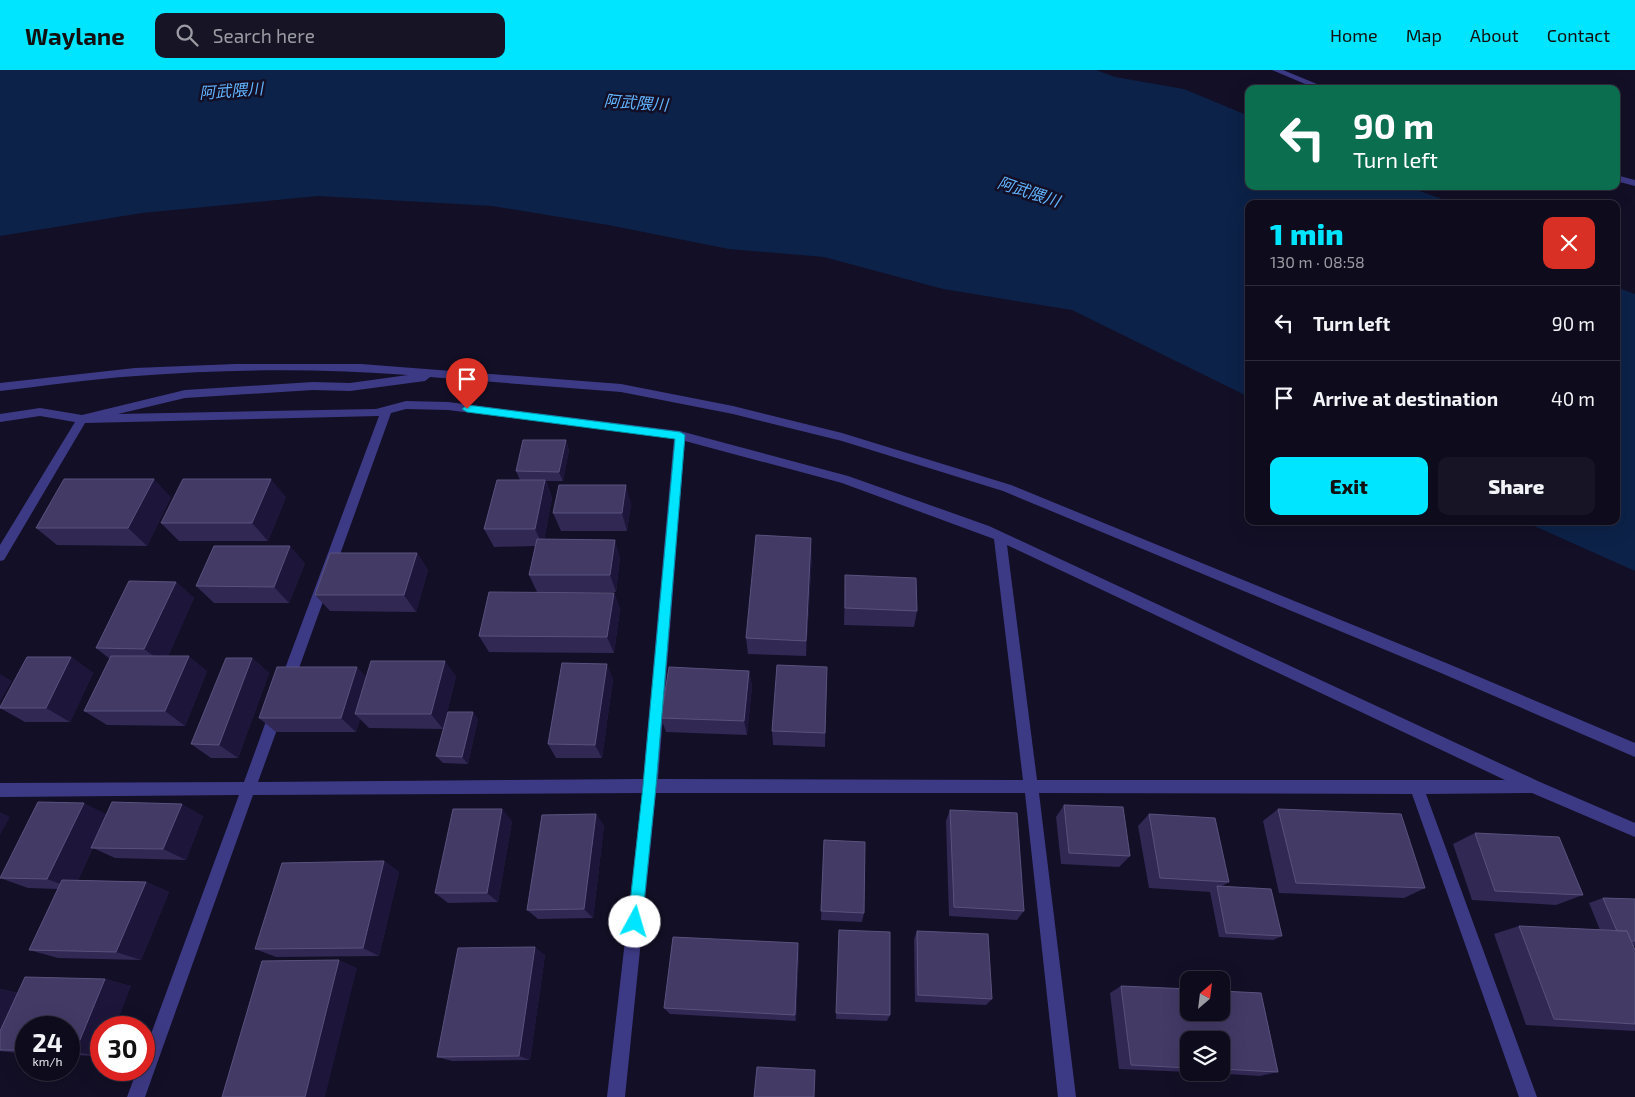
<!DOCTYPE html>
<html lang="en">
<head>
<meta charset="utf-8">
<style>
  body { margin:0; font-family:"Exo 2","Noto Sans JP",sans-serif; background:#171425; color:#f1f3f6; height:100vh; display:flex; flex-direction:column; font-size:19px; white-space:nowrap }
  * { box-sizing:border-box; margin:0 }
  p { font-size:16px; color:#9b9ba3 }
  .icon { flex:none; width:28px; height:28px; fill:none; stroke:currentColor; stroke-width:2; stroke-linecap:round; stroke-linejoin:round }
  .map { position:relative; flex:1; overflow:hidden }
  .panel { position:absolute; left:1245px; top:130px; width:375px; height:325px; display:flex; flex-direction:column; background:#0e0b1c; border-radius:10px; box-shadow:0 5px 20px #0002,0 0 0 1px #2e2b3b }
  .panel>* { flex:none }
  .guide { position:absolute; left:1245px; top:15px; width:375px; height:105px; border-radius:10px; box-shadow:0 5px 20px #0002,0 0 0 1px #2e2b3b; background:#0b6e4f; color:#fff; overflow:hidden }
  .needle { width:32px; rotate:28deg }
  .tools { position:absolute; left:1180px; top:901px; display:grid; gap:10px }
  .tools a { display:grid; place-items:center; width:50px; height:50px; border-radius:10px; background:#0e0b1c; box-shadow:0 5px 20px #0002,0 0 0 1px #2e2b3b; font-size:25px }
  .speed { position:absolute; left:15px; top:946px; display:flex; gap:10px; font-size:25px; font-weight:700; text-align:center }
  .speed>* { display:grid; place-content:center; width:65px; height:65px; border-radius:50%; background:#0e0b1c; box-shadow:0 5px 20px #0002,0 0 0 1px #2e2b3b; line-height:1 }
  .speed small { font-size:12px; font-weight:400 }
  .speed .limit { border:8px solid #d22; background:#fff; color:#111 }
  .pin { position:absolute; display:grid; place-items:center; width:42px; height:42px; color:#fff; margin:-51px -21px; border-radius:50% 50% 50% 0; rotate:-45deg; box-shadow:0 0 5px #0007 }
  .pin .icon { rotate:45deg }
  .me { position:absolute; width:55px; margin:-28px; rotate:6deg; stroke-linejoin:round; filter:drop-shadow(0 0 4px #0008) }
  .turn { display:flex; align-items:center; gap:18px; height:105px; padding:0 25px; font-size:22px }
  .turn .icon { width:65px; height:65px; stroke-width:2.5 }
  .turn b { display:block; font-size:35px; line-height:42px }
  .round { display:grid; place-items:center; flex:none; width:52px; height:52px; border-radius:10px; background:#171425 }
  .headline { display:flex; align-items:center; justify-content:space-between; height:85px; padding:0 25px }
  h1 { font-size:30px; font-weight:800; line-height:38px; color:#00e5ff }
  .primary-button { display:flex; gap:10px; margin-top:auto; padding:10px 25px }
  .primary-button a { flex:1; height:58px; border-radius:10px; background:#00e5ff; color:#111; font-size:20px; font-weight:800; line-height:58px; text-align:center }
  .primary-button a+a { background:#171425; color:#f1f3f6 }
  ul { padding:0; list-style:none }
  li { display:flex; align-items:center; gap:15px; height:75px; padding:0 25px; border-top:1px solid #2e2b3b }
  li div { flex:1 }
  li b { display:block; font-size:19px }
  li em { font-style:normal }
  header { display:flex; align-items:center; gap:30px; box-sizing:border-box; height:70px; padding:0 25px; background:#00e5ff; color:#111 }
  header strong { font-size:24px }
  nav { display:flex; gap:28px; margin-inline-start:auto; font-size:18px }
  .search { width:350px; height:45px; background:#171425; display:flex; align-items:center; gap:12px; box-sizing:border-box; padding:0 18px; border-radius:10px; color:#9b9ba3; font-size:19px }
  .map>svg:first-child { display:block }
  .water { fill:#0c2248 }
  .lines { fill:none; stroke-linecap:round; stroke-linejoin:round }
  .minor { fill:#3d3a85; fill-rule:evenodd }
  .wall { fill:#312854 }
  .shaded-wall { fill:#1d163a }
  .building { fill:#433a66; stroke:#5a527e }
  .route { fill:#00e5ff; stroke:#0095a6 }
  .labels { text-anchor:middle; dominant-baseline:central; stroke-width:5; stroke-linejoin:round; paint-order:stroke }
  .far-water-label { font-size:16px; font-style:italic; fill:#62b6ff; stroke:#130f26 }
</style>
</head>
<body>
<header>
<strong>Waylane</strong>
<div class="search"><svg class="icon" aria-label="search" viewBox="0 0 24 24"><circle cx="10" cy="10" r="6"/><path d="M15 15l6 6"/></svg>Search here</div>
<nav><a>Home</a><a>Map</a><a>About</a><a>Contact</a></nav>
</header>
<div class="map">
<svg width="1635" height="1027" viewBox="0 0 1635 1027">
  <rect width="100%" height="100%" fill="#130f26"/>
  <!-- water -->
  <path class="water" d="M0,0H1096L1115,7L1184,19L1249,46V116H1406L1456,134H1249V327L1072,240L943,219L824,187L729,179L608,155L492,136L318,126L142,143L0,166Z
    M1616,217L1635,224V501L1523,451H1616Z"/>
  <g class="lines">
    <!-- minor -->
    <path class="minor" d="M1272,0H1283L1329,19H1317Z
      M1616,105L1635,110V116L1616,111Z
      M235,294H361L621,314L733,336L842,363L1011,415L1451,595L1635,673V687L1441,603L1003,421L842,371L733,344L621,322L430,307L425,311L350,321L313,320L185,328L118,344L376,339L406,331L448,332L680,361L848,406L989,456L1540,712L1635,753V767L1532,723L1426,724L1537,1027H1519L1412,724L1039,723L1076,1027H1058L1025,723H656L625,1027H607L642,723L253,725L145,1027H127L137,1000H144V983L239,725L0,727V713L244,712L269,643L271,639L276,637L281,639L283,643L258,712L643,709L674,368L448,340L406,339L391,343L294,612L292,616L287,618L282,616L280,612L379,346L85,353L4,490L0,491V475L75,352L40,346L0,352V344L40,338L82,345L185,320L313,312L350,313L408,305C318,298 226,299 136,306C90,309 45,316 0,321V313L135,298ZM685,371L842,413L994,469L1023,710L658,709ZM1007,475L1505,710H1037Z"/>
  </g>
  <!-- wall -->
  <path class="wall" d="M566,370L569,380L563,411H546L552,428L544,470L620,487L616,522H537L529,505L535,476L494,477L484,459L520,410L516,401Z
    M171,427L147,476L57,475L36,458Z
    M286,427L268,471H179L161,453Z
    M631,434L627,461H561L553,443Z
    M417,483L428,500L416,542L330,541L315,525Z
    M812,485L806,586L748,584L746,568Z
    M305,493L289,533H214L196,516Z
    M845,505L917,541L914,557L844,555Z
    M176,512L194,528L168,586L207,601L185,656L107,655L84,641L110,589L96,578Z
    M614,523L620,539L614,583L489,582L479,566Z
    M71,587L93,603L70,652H25L0,638V637Z
    M252,588L269,603L238,688H211L191,674Z
    M827,597L825,677L773,675L772,661Z
    M749,601L752,616L747,665L666,662L661,648Z
    M456,606L443,659L369,658L360,649L356,662H276L259,648L366,607Z
    M613,609L602,688H556L548,674Z
    M478,649L468,694L443,693L436,686Z
    M1064,735L1130,786L1119,797L1061,794L1056,747Z
    M1278,739L1425,818L1404,828L1279,823L1263,751Z
    M950,740L1024,841L1017,850L949,846L946,751Z
    M596,744L604,756L593,848L538,849L527,840Z
    M1149,744L1229,812L1222,816L1282,866L1273,870L1219,867L1210,822L1149,818L1138,756Z
    M106,745L203,746L186,790L115,788L93,778L78,810L146,812L169,822L141,890L58,888L29,880L58,819L28,818L0,808Z
    M512,751L498,832L448,833L435,823Z
    M1475,763L1583,825L1556,835L1472,830L1453,774Z
    M824,770L864,843L862,852L821,850Z
    M384,791L399,802L379,886L276,887L255,879Z
    M1603,828L1635,829V876H1633L1635,961L1526,955L1494,864L1519,856L1600,860L1589,833Z
    M839,860L890,945L887,951L836,949Z
    M917,861L992,929L986,935L915,932L914,869Z
    M799,881L796,951L670,944L664,938Z
    M545,885L530,990L452,991L437,987Z
    M105,909L131,916L101,958V986L69,985V958H26V984L0,981V919L18,923Z
    M1121,916L1189,919V942H1221V921L1261,923L1278,1002L1260,1006L1195,1002H1221V970H1189V1002L1119,999L1110,923Z"/>
  <!-- shaded-wall -->
  <path class="shaded-wall" d="M566,370L569,380L563,411L559,402Z
    M154,409L171,427L147,476L128,458Z
    M271,409L286,427L268,471L252,453Z
    M545,410L552,428L543,476L535,459Z
    M626,415L631,434L627,461L622,443Z
    M811,468L812,485L806,586V571Z
    M615,470L620,487L616,522L610,505Z
    M290,476L305,493L289,533L274,517Z
    M417,483L428,500L416,542L404,525Z
    M176,512L194,528L165,594L144,579Z
    M614,523L620,539L614,583L607,567Z
    M189,586L207,601L185,656L165,641Z
    M71,587L93,603L70,652L46,638Z
    M252,588L269,603L238,688L219,675Z
    M445,591L456,606L443,659L431,644Z
    M607,594L613,609L602,688L595,675Z
    M357,597L371,612L355,644L360,649L356,662L341,648Z
    M749,601L752,616L747,665L744,651Z
    M0,604L12,611L0,632Z
    M473,642L478,649L468,694L462,687Z
    M84,733L108,745L91,778H93L74,819L47,809Z
    M182,734L203,746L186,790L163,779Z
    M502,739L512,751L498,832L487,823Z
    M0,742L10,747L0,765Z
    M596,744L604,756L593,848L584,839Z
    M384,791L399,802L379,886L363,878Z
    M146,812L169,822L141,890L116,882Z
    M798,873L799,881L796,951L795,945Z
    M535,877L545,885L530,990L519,986Z
    M339,890L357,898L325,1027H305Z
    M105,909L131,916L115,958H101V986L75,982Z
    M0,919L26,925L0,980Z"/>
  <!-- building -->
  <path class="building" d="M523,370H566L559,402L516,401Z
    M64,409H154L128,458H36Z
    M183,409H271L252,453H161Z
    M497,410H545L535,459H484Z
    M559,415H626L622,443H553Z
    M756,465L811,468L806,571L746,568Z
    M537,469L615,470L610,505H529Z
    M214,476H290L274,517L196,516Z
    M330,483H417L404,525H315Z
    M845,505L916,508L917,541L845,538Z
    M129,511L176,512L144,579L96,578Z
    M489,522L614,523L607,567L479,566Z
    M111,586H189L165,641H84Z
    M27,587H71L46,638H0V637Z
    M226,588H252L219,675L191,674Z
    M371,591H445L431,644H355Z
    M562,593L607,594L595,675L548,674Z
    M777,595L827,597L825,663L772,661Z
    M277,597H357L341,648H259Z
    M669,597L749,601L744,651L661,648Z
    M448,642H473L462,687L436,686Z
    M38,732L84,733L47,809L0,808Z
    M112,732L182,734L163,779L91,778Z
    M1064,735L1123,737L1130,786L1069,783Z
    M453,739H502L487,823H435Z
    M1278,739L1401,744L1425,818L1296,813Z
    M950,740L1017,743L1024,841L954,837Z
    M596,744L584,839L527,840L542,745Z
    M1149,744L1215,748L1229,812L1160,808Z
    M1475,763L1559,767L1583,825L1495,821Z
    M824,770L865,772L864,843L821,841Z
    M384,791L363,878L255,879L282,793Z
    M62,810L146,812L116,882L29,880Z
    M1217,816L1271,819L1282,866L1226,863Z
    M1603,828L1635,829V871H1631L1627,861H1617Z
    M1519,856L1627,861L1635,880V954L1554,949Z
    M839,860L890,862V945L836,943Z
    M917,861L988,864L992,929L918,925Z
    M673,867L798,873L795,945L664,938Z
    M535,877L519,986L437,987L458,878Z
    M339,890L305,1027H222L262,891Z
    M25,907L105,909L75,982L69,981V958H26V980H0V961Z
    M1121,916L1189,919V942H1221V921L1261,923L1278,1002L1221,999V970H1189V998L1131,995Z
    M757,997L815,1000L814,1027H754Z"/>
  <!-- route -->
  <path class="route" d="M467,335L680,362L685,365L656,716L642,852L640,857L635,859L630,857L628,852L643,716L675,369L467,342L462,339Z"/>
  <g class="labels">
    <!-- far-water labels -->
    <g class="far-water-label">
      <text transform="translate(231 20) rotate(-4)">阿武隈川</text>
      <text transform="translate(636 32) rotate(4)">阿武隈川</text>
      <text transform="translate(1029 121) rotate(18)">阿武隈川</text>
    </g>
  </g>
</svg>
<div class="tools">
<a><svg class="needle" viewBox="-14 -14 28 28"><path d="M0-13l5 13h-10z" fill="#e53935"/><path d="M0 13l5-13h-10z" fill="#9b9ba3"/></svg></a>
<a><svg class="icon" aria-label="layers" viewBox="0 0 24 24"><path d="M12 4l9 5-9 5-9-5zM3 14l9 5 9-5"/></svg></a>
</div>
<div class="speed"><div>24<small>km/h</small></div><div class="limit">30</div></div>
<div class="pin" style="left:467px;top:339px;background:#d93025"><svg class="icon" aria-label="arrive" viewBox="0 0 24 24"><path d="M6 21V4h12l-3 4 3 4H6"/></svg></div>
<svg class="me" style="left:635px;top:852px" viewBox="-20 -20 40 40"><circle r="19" fill="#fff"/><path d="M0-13L10 11 0 6-10 11z" fill="#00e5ff"/></svg>
<div class="guide">
<div class="turn"><svg class="icon" aria-label="left" viewBox="0 0 24 24"><path d="M17 20v-9H6M10 6l-5 5 5 5"/></svg><div><b>90 m</b>Turn left</div></div>
</div>
<section class="panel">
<div class="headline"><div><h1>1 min</h1><p>130 m · 08:58</p></div><a class="round" style="background:#d93025;color:#fff"><svg class="icon" aria-label="close" viewBox="0 0 24 24"><path d="M6 6l12 12M18 6L6 18"/></svg></a></div>
<ul>
<li><svg class="icon" aria-label="left" viewBox="0 0 24 24"><path d="M17 20v-9H6M10 6l-5 5 5 5"/></svg><div><b>Turn left</b></div><em>90 m</em></li>
<li><svg class="icon" aria-label="arrive" viewBox="0 0 24 24"><path d="M6 21V4h12l-3 4 3 4H6"/></svg><div><b>Arrive at destination</b></div><em>40 m</em></li>
</ul>
<div class="primary-button"><a>Exit</a><a>Share</a></div>
</section>
</div>
</body>
</html>
